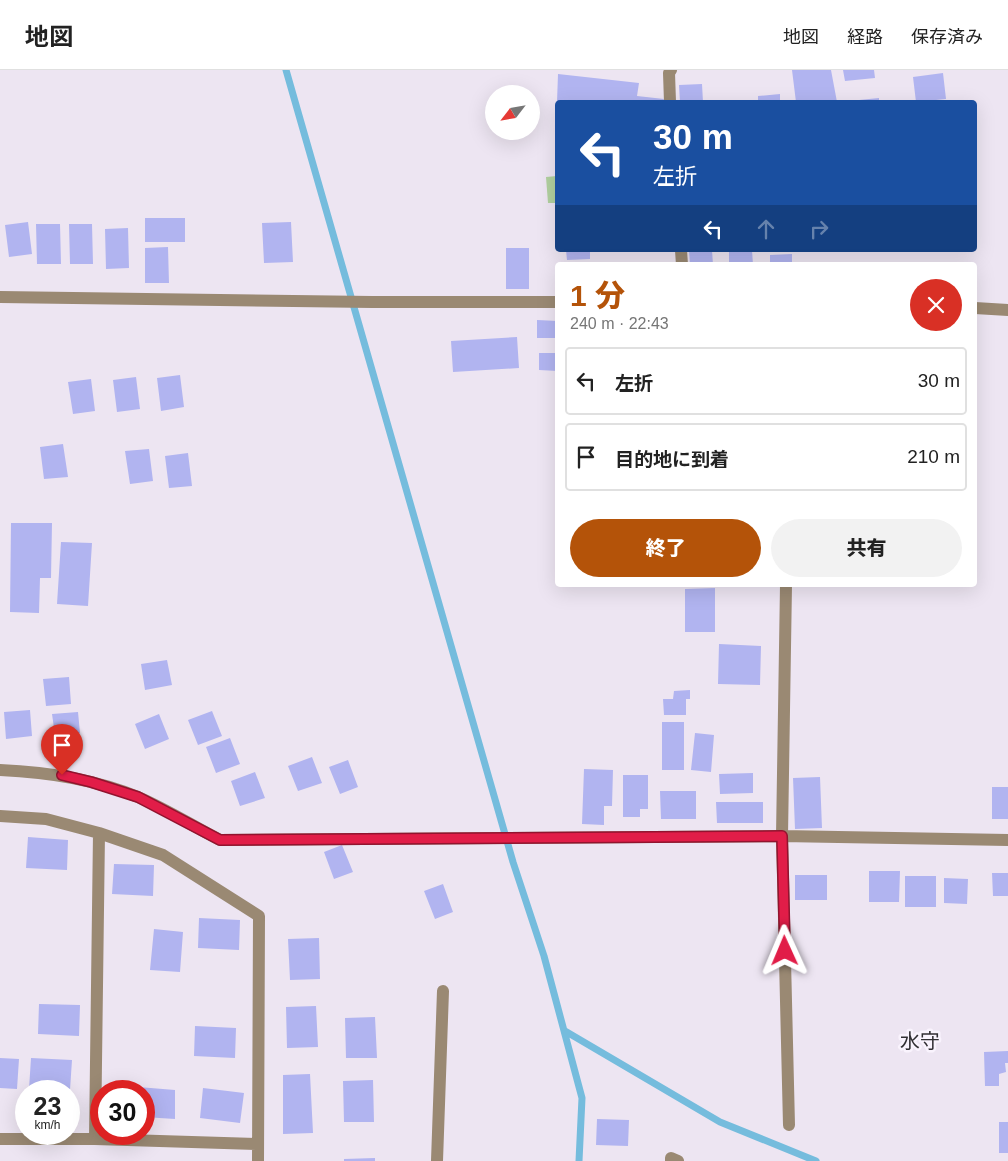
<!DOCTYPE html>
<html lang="ja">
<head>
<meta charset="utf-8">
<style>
  body { margin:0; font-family:Helvetica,"Noto Sans JP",sans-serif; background:#f2f2f2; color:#222; height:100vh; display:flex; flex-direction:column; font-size:19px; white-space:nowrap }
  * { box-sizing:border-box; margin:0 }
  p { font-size:16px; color:#767676 }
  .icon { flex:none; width:28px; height:28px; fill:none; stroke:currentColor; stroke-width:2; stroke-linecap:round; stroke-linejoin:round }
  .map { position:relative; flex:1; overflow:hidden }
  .panel { position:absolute; left:555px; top:192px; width:422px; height:325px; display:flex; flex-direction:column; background:#fff; border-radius:5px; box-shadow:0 5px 20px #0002 }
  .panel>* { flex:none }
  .top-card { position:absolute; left:555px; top:30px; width:422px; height:152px; border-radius:5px; box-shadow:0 5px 20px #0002; background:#1a4fa0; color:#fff; overflow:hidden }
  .needle { width:32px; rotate:239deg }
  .controls { position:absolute; left:485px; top:15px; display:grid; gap:10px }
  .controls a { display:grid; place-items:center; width:55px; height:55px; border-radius:50%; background:#fff; box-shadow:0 5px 20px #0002; font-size:25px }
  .speed { position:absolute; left:15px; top:1010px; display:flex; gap:10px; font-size:25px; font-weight:700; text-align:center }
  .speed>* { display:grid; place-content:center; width:65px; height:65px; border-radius:50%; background:#fff; box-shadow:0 5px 20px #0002; line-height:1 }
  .speed small { font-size:12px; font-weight:400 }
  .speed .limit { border:8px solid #d22; background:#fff; color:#111 }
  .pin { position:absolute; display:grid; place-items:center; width:42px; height:42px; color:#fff; margin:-51px -21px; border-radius:50% 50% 50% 0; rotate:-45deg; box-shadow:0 0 5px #0007 }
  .pin .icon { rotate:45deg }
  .me { position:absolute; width:55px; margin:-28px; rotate:359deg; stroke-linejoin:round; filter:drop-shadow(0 0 4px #0008) }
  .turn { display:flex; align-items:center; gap:18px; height:105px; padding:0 15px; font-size:22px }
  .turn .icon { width:65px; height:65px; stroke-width:2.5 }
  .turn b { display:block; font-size:35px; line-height:42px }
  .lanes { display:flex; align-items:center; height:48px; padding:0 15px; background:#0003; justify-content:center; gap:25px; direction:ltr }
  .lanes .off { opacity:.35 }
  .round { display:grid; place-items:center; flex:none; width:52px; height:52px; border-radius:26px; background:#f2f2f2 }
  .head { display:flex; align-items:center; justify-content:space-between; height:85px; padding:0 15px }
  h1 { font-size:30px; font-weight:800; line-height:38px; color:#b45309 }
  .action { display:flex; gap:10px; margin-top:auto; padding:10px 15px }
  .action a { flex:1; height:58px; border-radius:30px; background:#b45309; color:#fff; font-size:20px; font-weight:800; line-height:58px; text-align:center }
  .action a+a { background:#f2f2f2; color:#222 }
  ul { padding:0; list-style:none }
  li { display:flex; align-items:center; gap:15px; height:68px; margin:0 10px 8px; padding:0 5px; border:2px solid #e0e0e0; border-radius:5px }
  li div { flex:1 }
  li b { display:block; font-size:19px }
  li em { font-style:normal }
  header { display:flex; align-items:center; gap:30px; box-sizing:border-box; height:70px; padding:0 25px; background:#fff; border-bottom:1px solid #e0e0e0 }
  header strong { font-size:24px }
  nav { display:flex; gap:28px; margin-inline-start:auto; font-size:18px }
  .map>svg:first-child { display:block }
  .green { fill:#b1d09f }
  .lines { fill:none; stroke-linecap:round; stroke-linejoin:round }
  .stream { stroke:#75bcdd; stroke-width:7 }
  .building { fill:#b1b4f0 }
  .minor { stroke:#9a8973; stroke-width:12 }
  .route-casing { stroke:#92132f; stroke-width:12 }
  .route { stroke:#e11d48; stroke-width:9 }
  .labels { text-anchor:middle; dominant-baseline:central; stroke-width:5; stroke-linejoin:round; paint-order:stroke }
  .quarter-label { font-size:20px; fill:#302e32; stroke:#f9f3fd }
</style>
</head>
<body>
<header>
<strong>地図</strong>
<nav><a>地図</a><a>経路</a><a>保存済み</a></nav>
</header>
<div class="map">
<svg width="1008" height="1091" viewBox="0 0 1008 1091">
  <rect width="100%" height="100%" fill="#ede5f2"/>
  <!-- green -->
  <path class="green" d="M557,106V133H548L546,107Z"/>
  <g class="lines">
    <!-- stream -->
    <path class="stream" d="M286,0L513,792L544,886L582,1028L579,1091
      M565,961L720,1052L816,1091"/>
  </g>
  <!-- building -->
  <path class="building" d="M792,0H831L837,32H796Z
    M843,0H874L875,8L845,11Z
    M943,3L946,29L916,32L913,7Z
    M558,4L639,13L637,26L664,29L663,32H557Z
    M702,14L703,32H680L679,15Z
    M780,24V32H758V26Z
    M879,28V32H849V31Z
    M145,148H185V172H145Z
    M28,152L32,184L9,187L5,155Z
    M291,152L293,192L264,193L262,153Z
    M36,154H60L61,194H37Z
    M69,154H92L93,194H70Z
    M128,158L129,198L106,199L105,159Z
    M168,177L169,213H145V178Z
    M506,178H529V219H506Z
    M566,180H590V189L567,190Z
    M689,180H712L713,195H690Z
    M729,180H752L753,195H729Z
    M792,184V195H770V185Z
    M537,250L558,251V268H537Z
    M517,267L519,298L453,302L451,271Z
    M539,283H558V301L539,300Z
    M180,305L184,337L161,341L157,308Z
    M136,307L140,339L117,342L113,310Z
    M91,309L95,341L73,344L68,312Z
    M63,374L68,407L44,409L40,377Z
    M149,379L153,411L130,414L125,381Z
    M188,383L192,416L169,418L165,386Z
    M11,453H52L51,508H40L39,543L10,542Z
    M61,472L92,473L88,536L57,534Z
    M715,518V562H685V519Z
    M719,574L761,576L760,615L718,614Z
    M167,590L172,615L145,620L141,594Z
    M69,607L71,634L46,636L43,609Z
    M690,620V629H686V645H664L663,629H673L674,621Z
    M30,640L32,666L6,669L4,642Z
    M212,641L222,666L198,675L188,650Z
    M78,642L80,663L55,665L52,644Z
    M159,644L169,669L145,679L135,654Z
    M662,652H684V700H662Z
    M695,663L714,665L711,702L691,700Z
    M230,668L240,694L216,703L206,677Z
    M312,687L322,713L298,721L288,696Z
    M348,690L358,717L340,724L329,697Z
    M584,699L613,700L612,736H604V755L582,754Z
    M255,702L265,728L240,736L231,711Z
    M753,703V723L720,724L719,704Z
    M623,705H648V739H640V747H623Z
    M820,707L822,758L795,759L793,708Z
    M992,717H1008V749H992Z
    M660,721H696V749H661Z
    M716,732H763V753H717Z
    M28,767L68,770L67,800L26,798Z
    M342,775L353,802L334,809L324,782Z
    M114,794L154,795L153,826L112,824Z
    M869,801H900L899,832H869Z
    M992,803H1008V826H993Z
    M795,805H827V830H795Z
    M905,806H936V837H905Z
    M944,808L968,809L967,834L944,833Z
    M443,814L453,842L435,849L424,821Z
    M199,848L240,850L239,880L198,878Z
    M154,859L183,862L180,902L150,900Z
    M319,868L320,909L290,910L288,869Z
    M39,934L80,935L79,966L38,964Z
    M316,936L318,977L287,978L286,937Z
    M375,947L377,988H346L345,948Z
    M195,956L236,958L235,988L194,986Z
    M1008,981V993H1005L1006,1002L999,1004V1016H985L984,982Z
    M0,988L19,989L17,1019L0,1018Z
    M31,988L72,990L70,1020L29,1019Z
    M310,1004L313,1063L283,1064V1005Z
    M373,1010L374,1052H344L343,1011Z
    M126,1016L175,1020V1049L144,1047V1021H126Z
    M203,1018L244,1023L240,1053L200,1048Z
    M597,1049L629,1050L628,1076L596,1075Z
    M999,1052H1008V1083H999Z
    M375,1088V1091H344V1089Z"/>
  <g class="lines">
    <!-- minor -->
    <path class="minor" d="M670,32L669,3L671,0
      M681,180L682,195
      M0,227L372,232H558
      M975,238L1008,240
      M786,515L782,766L789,1055
      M0,700C47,702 94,709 138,727C166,739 193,756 220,770L782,766L1008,770
      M0,746L46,749L99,763L163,785L259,846L258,1091
      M0,1069H95L258,1074
      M95,1069L99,763
      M437,1091L443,921
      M671,1091V1088L678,1091"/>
  </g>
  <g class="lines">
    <!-- route casing -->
    <g class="route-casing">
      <path id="route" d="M62,705L91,712L138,727L220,770L782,766L785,881"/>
    </g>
    <!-- route -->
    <use href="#route" class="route"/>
  </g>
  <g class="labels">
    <!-- quarter labels -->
    <g class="quarter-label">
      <text x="920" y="971">水守</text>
    </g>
  </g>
</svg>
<div class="controls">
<a><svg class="needle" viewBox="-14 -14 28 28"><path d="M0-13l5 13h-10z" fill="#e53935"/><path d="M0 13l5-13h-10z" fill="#767676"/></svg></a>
</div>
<div class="speed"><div>23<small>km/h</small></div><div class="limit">30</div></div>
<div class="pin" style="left:62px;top:705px;background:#d93025"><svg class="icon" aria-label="arrive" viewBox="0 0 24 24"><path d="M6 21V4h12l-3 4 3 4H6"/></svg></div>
<svg class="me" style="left:785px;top:881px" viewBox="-20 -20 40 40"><path d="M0-17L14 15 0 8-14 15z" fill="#e11d48" stroke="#fff" stroke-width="4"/></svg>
<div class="top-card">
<div class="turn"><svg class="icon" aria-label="left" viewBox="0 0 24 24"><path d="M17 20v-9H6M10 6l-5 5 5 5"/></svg><div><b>30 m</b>左折</div></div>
<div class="lanes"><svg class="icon" aria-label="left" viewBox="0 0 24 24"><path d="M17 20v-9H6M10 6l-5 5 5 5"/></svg><svg class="icon off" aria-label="ahead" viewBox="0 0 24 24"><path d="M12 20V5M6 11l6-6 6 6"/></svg><svg class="icon off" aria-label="right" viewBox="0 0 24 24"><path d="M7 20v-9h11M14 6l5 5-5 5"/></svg></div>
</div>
<section class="panel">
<div class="head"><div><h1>1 分</h1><p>240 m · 22:43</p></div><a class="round" style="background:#d93025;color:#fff"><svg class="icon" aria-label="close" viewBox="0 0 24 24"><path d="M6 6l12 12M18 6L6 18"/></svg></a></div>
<ul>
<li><svg class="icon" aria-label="left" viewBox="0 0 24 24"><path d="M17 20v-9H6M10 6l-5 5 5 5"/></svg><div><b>左折</b></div><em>30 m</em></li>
<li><svg class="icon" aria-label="arrive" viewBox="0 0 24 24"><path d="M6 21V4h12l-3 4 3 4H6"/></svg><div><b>目的地に到着</b></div><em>210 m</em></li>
</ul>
<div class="action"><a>終了</a><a>共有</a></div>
</section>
</div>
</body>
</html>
